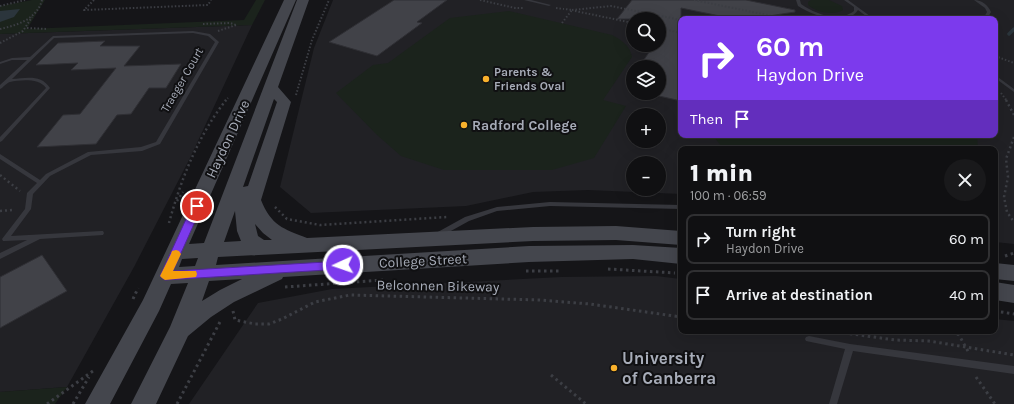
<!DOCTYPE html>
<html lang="en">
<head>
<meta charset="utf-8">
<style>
  body { margin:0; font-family:Karla,sans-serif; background:#19191b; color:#f1f3f6; height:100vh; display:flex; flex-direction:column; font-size:15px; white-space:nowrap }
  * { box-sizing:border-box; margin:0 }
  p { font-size:13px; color:#9c9d9f }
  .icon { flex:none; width:22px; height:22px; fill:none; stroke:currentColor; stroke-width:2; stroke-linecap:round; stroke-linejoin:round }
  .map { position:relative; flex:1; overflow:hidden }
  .sheet { position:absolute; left:678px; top:146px; width:320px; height:188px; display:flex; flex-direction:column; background:#101012; border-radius:8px; box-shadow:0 4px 16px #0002,0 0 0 1px #303032 }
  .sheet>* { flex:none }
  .top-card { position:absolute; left:678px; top:16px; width:320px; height:122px; border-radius:8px; box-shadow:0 4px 16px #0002,0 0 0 1px #303032; background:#7c3aed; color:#fff; overflow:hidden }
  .tools { position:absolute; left:626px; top:12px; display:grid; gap:8px }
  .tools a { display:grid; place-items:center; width:40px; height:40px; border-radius:50%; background:#101012; box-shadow:0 4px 16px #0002,0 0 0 1px #303032; font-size:20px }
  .pin { position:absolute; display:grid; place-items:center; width:34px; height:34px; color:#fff; margin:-17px; border:2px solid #fff; border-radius:50%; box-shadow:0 1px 4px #0007 }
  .me { position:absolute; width:44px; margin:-22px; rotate:267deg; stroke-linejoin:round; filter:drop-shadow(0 0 3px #0008) }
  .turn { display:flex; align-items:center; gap:14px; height:84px; padding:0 12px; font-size:18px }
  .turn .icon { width:52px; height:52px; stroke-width:2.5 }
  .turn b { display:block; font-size:28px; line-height:34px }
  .then { display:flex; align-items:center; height:38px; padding:0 12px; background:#0003; gap:8px; font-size:15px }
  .round { display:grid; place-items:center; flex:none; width:42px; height:42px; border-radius:21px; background:#19191b }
  .head { display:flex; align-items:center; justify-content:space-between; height:68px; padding:0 12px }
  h1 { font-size:24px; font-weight:800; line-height:30px }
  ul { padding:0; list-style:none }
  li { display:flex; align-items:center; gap:12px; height:50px; margin:0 8px 6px; padding:0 4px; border:2px solid #303032; border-radius:8px }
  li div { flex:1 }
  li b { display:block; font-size:15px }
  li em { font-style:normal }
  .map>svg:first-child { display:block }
  .built { fill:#212125; fill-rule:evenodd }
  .green { fill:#1b231c }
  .water { fill:#2b353c }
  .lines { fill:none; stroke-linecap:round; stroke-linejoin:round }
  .stream { stroke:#2b353c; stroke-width:3.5 }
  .building { fill:#414248; stroke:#2f2f34 }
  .path-far2 { stroke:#3c3e44; stroke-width:2; stroke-dasharray:1.5 2; stroke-linecap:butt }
  .path-far1 { stroke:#3c3e44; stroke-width:2.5; stroke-dasharray:2 3; stroke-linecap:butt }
  .path { stroke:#3c3e44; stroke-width:3; stroke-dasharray:2.5 3.5; stroke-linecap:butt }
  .lane { fill:#36373d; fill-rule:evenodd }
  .secondary { fill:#44464d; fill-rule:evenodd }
  .route { fill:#7c3aed; stroke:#51269a }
  .slow { fill:#f59e0b }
  .poi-dot { fill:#f9b12c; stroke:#101012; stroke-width:1.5 }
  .labels { text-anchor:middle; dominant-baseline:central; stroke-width:4; stroke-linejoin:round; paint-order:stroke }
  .far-poi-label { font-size:12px; font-weight:bold; fill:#a7acb8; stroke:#101012; text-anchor:start }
  .far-street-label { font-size:12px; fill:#a7acb8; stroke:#101012 }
  .poi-label { font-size:14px; font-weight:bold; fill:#a7acb8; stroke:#101012; text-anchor:start }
  .street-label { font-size:14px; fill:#a7acb8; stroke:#101012 }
  .near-poi-label { font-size:17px; font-weight:bold; fill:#a7acb8; stroke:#101012; text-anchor:start }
</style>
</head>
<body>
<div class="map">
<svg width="1014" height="404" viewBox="0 0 1014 404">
  <rect width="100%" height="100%" fill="#151518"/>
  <!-- built -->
  <path class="built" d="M333,0H1014V244L995,242V149H681V194L588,190L533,192L466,206L311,213L280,187L314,48ZM633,19H659V45H633ZM681,19H995V135H681ZM633,67H659V93H633ZM633,115H659V141H633ZM633,163H659V189H633Z
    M252,25L190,158L134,267L67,387L0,392V34Z
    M656,276L681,279V331H995V319L1014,321V404H189L258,303L332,289L561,277Z"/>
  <!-- green -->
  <path class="green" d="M32,0H45L27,29L244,20L256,0H265L252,25L0,34V6Z
    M811,0H829L842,6L843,10C833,16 816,12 808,5V2Z
    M509,11L612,35C621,40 630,45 632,57L603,100L626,106L594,158L552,170H444L401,156L376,134L336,93L373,65L388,63L450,18Z
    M712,135H977L978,149H724Z
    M67,387L55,404H0V392Z"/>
  <!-- water -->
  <path class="water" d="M20,9L14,17L0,22V11Z"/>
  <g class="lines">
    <!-- stream -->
    <path class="stream" d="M1009,34L1014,29"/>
  </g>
  <!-- building -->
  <path class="building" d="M394,0H447L417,22L422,23L377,56L329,42Z
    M632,0H746L795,10V12L749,19H719L720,16L681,8V101L659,96V67H639L654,45H659V19H617Z
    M105,41L100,46H140L124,66L181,64L166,88H149L131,114L117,115L96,144L37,147L63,115L80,114L116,68L71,70L78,63L36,65L58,43Z
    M42,255L67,291L0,328V277Z"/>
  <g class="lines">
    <!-- path-far2 -->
    <path class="path-far2" d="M94,0L84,10L208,5L211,0
      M480,0L515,8H523
      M694,0L787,19
      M0,6L25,0
      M556,8L564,9
      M572,10L611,6L681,20
      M575,11L633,23
      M562,23L572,10L565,9
      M203,24L230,23L236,25
      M27,28L48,29
      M659,28L681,33
      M0,29C18,25 37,19 42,0
      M218,31L236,25
      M0,43L23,31L32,17
      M995,56L1014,63
      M1001,93L1007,101
      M296,95L312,40L329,0
      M225,101L228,98"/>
    <!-- path-far1 -->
    <path class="path-far1" d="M1006,100L1014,115
      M1014,137L1006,159L1008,177L1004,197L1007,212L1014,222
      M0,175L20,191
      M177,201L183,192
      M275,207L287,219L320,225L447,217
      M0,211L13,210
      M169,223C181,179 198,136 226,100"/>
    <!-- path -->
    <path class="path" d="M1005,256L1014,253
      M608,269L675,273
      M526,271H561
      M285,287L383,280
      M133,299L138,288
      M233,311L235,320L255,324H269L282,319L315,302L350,295L540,300L590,304L681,317
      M995,311L1014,314
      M952,331L959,335L969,353
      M838,332L895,340L929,341L1014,355
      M551,375L586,404
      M976,377L995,404
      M47,404L93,371
      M73,404L89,377
      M177,404L221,320"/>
    <!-- lane -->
    <path class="lane" d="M524,0H531L551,5L549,6Z
      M796,0H800L801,4C815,14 839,23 854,11V7L844,0H848L874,19H870L858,10C846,28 812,15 798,6Z
      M974,0C982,0 988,5 991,12L987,19H983L987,12L985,8Z
      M193,31L210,34L219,42L160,144L142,151L91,155L50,176L33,194L31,209L11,236L101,231H103L104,233L103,235L40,239L0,259V253L27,240L5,241H3L2,239L25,209L27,193L37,183L0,159V154L40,180L46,174L88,152L141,147L156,142L215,42L208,36L193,33L54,38L12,79C26,78 41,74 50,88L2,141L0,142V137L46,88C39,78 20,80 10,82C6,83 3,88 0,89V85L27,60H12L0,64V62L12,58L30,57L53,36Z
      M995,75L1014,89V92L995,78Z
      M550,202L681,205V209L550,206L497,211L469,221L440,237H436L435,235L436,233L465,217L497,207Z
      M809,336L850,344L1014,366V374L853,351L837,404H829L845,349L806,341L805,339L806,337Z"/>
    <!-- secondary -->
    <path class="secondary" d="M284,0H296L189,244L204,243L297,0H309L278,87L291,102L261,200C271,225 283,229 307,238L533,227L616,226L681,231V245L616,240L533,241L218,257L216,265L529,246L633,245L681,248V264L633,259L529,262L283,277L282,279L234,302L211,317L188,336L156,404H131L170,327L188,283L171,284L159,311L110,404H85L143,300ZM274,99L277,102L248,186L243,187ZM235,211L237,231L241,241L224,242ZM255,224L263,233L272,240H264L258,236ZM198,258L195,266L179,267L182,259ZM242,279L220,290L202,301L209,281Z
      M995,263L1014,265V281L995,279Z
      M995,282L1014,285V303L995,300Z"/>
  </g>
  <!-- route -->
  <path class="route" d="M197,203L202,206L173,271L343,261L346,262L348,265L346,268L343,269L165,280L162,278L160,276L192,206Z"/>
  <!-- slow -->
  <path class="slow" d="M176,250L179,251L181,254L173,271H196L197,274L196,277L165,280L162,278L160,276L171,254L172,251Z"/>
  <!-- markers -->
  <g class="poi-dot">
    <circle cx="486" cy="79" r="4"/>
    <circle cx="464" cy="125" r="4"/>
    <circle cx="614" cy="368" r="4"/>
  </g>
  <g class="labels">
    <!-- far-poi labels -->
    <g class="far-poi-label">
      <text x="494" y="72">Parents &amp;<tspan x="494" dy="14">Friends Oval</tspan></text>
    </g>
    <!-- far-street labels -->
    <g class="far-street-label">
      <text transform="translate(182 80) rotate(-60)">Traeger Court</text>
    </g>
    <!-- poi labels -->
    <g class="poi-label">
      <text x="472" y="125">Radford College</text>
    </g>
    <!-- street labels -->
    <g class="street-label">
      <text transform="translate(228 139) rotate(-65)">Haydon Drive</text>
      <text transform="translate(423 261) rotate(-3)">College Street</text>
      <text transform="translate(438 286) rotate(1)">Belconnen Bikeway</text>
    </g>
    <!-- near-poi labels -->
    <g class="near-poi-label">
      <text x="622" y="358">University<tspan x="622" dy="20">of Canberra</tspan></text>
    </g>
  </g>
</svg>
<div class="tools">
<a><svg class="icon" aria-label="search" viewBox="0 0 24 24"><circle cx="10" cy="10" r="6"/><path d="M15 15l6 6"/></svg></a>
<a><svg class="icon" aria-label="layers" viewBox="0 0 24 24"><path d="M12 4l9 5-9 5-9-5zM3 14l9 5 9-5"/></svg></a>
<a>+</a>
<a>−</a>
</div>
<div class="pin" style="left:197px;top:206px;background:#d93025"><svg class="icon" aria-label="arrive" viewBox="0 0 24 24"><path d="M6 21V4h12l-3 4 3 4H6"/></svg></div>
<svg class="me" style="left:343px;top:265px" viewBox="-20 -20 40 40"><circle r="17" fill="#7c3aed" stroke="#fff" stroke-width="3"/><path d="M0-11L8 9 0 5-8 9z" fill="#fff"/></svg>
<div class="top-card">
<div class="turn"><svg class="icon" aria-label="right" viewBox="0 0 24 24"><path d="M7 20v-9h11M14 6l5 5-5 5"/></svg><div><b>60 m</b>Haydon Drive</div></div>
<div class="then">Then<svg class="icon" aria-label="arrive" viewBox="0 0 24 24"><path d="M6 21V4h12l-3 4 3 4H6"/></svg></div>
</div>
<section class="sheet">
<div class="head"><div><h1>1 min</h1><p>100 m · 06:59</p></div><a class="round"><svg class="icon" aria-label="close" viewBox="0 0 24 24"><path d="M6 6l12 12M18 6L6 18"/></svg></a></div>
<ul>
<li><svg class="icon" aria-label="right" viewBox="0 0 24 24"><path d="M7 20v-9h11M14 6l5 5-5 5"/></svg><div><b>Turn right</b><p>Haydon Drive</p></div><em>60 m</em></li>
<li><svg class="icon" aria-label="arrive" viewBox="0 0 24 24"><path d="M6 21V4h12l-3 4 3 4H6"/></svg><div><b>Arrive at destination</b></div><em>40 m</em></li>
</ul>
</section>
</div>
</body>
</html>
